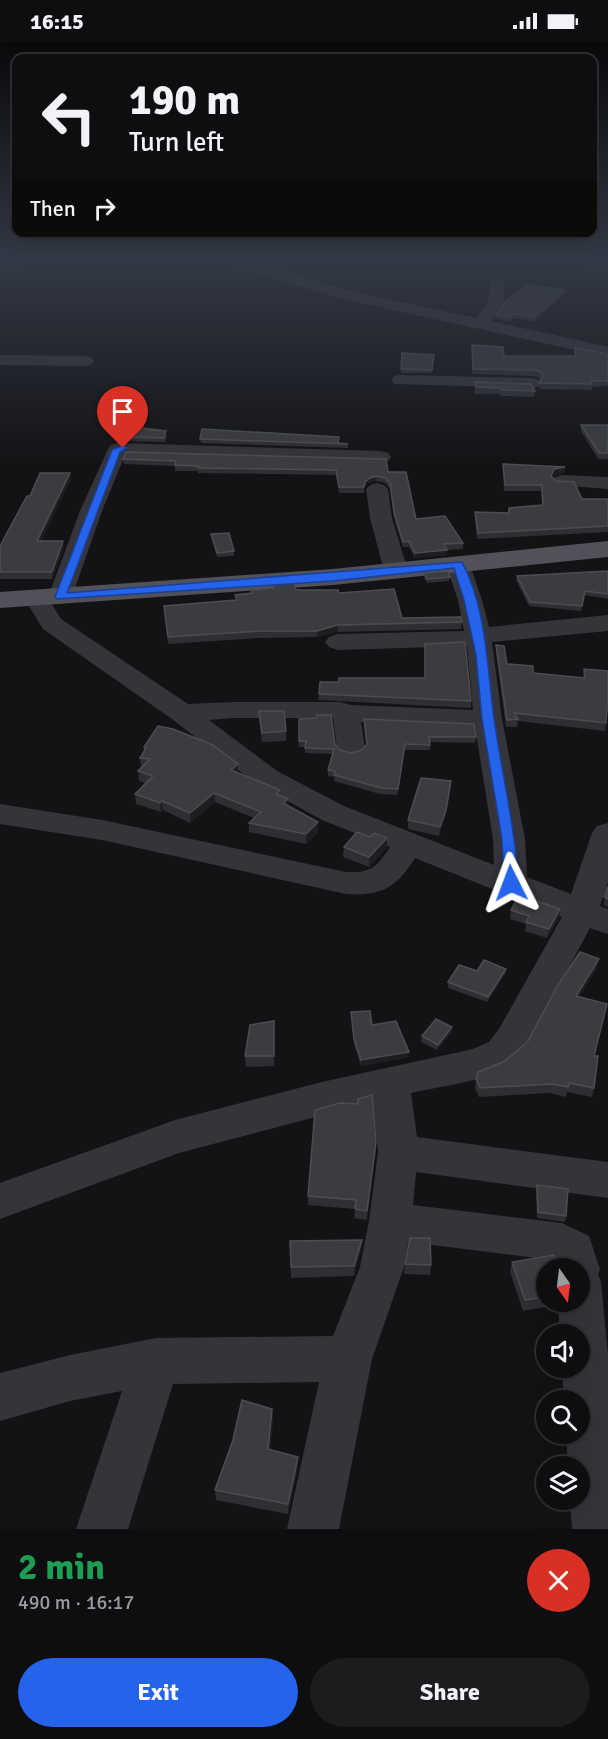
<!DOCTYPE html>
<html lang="en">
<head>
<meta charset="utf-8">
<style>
  body { margin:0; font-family:Signika,sans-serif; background:#1c1c1e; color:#f1f3f6; height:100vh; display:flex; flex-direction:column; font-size:22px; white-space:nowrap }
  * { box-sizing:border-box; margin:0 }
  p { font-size:20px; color:#9b9c9f }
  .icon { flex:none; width:33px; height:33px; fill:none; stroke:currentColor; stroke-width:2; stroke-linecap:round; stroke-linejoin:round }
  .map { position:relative; height:1487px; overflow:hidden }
  .side { display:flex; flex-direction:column; background:#0e0e10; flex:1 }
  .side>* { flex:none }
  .banner { position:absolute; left:12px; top:12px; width:585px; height:183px; border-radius:12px; box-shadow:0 6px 24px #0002,0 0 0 2px #2e2e30; background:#0e0e10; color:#f1f3f6; overflow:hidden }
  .needle { width:39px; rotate:166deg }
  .controls { position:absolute; left:536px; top:1216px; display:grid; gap:12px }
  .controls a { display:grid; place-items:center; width:54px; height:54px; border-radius:50%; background:#0e0e10; box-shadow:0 6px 24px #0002,0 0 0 2px #2e2e30; font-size:30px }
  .pin { position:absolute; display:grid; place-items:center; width:51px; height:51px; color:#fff; margin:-62px -26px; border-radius:50% 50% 50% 0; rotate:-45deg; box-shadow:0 0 6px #0007 }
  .pin .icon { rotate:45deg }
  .me { position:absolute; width:66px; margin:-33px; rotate:357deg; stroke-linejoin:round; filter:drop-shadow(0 0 4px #0008) }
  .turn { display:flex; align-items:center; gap:21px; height:126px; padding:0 18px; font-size:27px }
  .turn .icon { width:78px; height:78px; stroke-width:2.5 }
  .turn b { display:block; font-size:42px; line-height:51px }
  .then { display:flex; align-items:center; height:57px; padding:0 18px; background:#0003; gap:12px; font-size:22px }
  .round { display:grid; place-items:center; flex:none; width:63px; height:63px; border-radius:32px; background:#1c1c1e }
  .head { display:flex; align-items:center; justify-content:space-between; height:102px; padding:0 18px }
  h1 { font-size:36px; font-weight:700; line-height:45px; color:#1e9e55 }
  .action { display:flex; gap:12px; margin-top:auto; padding:12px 18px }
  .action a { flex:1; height:69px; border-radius:36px; background:#2563eb; color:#fff; font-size:24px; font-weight:700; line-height:69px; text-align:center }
  .action a+a { background:#1c1c1e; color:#f1f3f6 }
  .status { display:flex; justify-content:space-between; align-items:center; height:42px; padding:0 30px; background:#0e0e10; direction:ltr }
  .status svg { height:16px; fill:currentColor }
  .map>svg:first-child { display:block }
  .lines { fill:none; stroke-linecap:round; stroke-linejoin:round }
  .minor { fill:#34343a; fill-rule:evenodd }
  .major { fill:#505159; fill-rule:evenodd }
  .wall { fill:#2f2f33 }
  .shaded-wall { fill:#1e1e21 }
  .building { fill:#3b3c41; stroke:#4c4d53; stroke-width:1.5 }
  .route { fill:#2563eb; stroke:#184099; stroke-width:1.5 }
</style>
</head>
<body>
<div class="status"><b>16:15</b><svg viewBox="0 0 49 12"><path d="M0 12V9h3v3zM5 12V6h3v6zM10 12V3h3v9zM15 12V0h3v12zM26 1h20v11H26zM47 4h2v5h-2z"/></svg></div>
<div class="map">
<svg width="608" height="1487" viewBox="0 0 608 1487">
  <rect width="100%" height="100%" fill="#131315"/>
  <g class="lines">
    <!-- minor -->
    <path class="minor" d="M208,214H231L350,249L476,276L487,263L491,239L498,235L503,236L505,239L503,264L491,279L608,305V315L347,258L210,217Z
      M0,313L85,314L91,315L94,319L91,323L85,324L0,323Z
      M400,333L532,336L538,337L541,341L538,345L532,346L394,342L391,338L394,334Z
      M118,401L381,409L388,411L391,415L388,419L381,421L125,413L102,469L72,555L69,560L60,562L51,560L48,555L80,469L108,407L111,403Z
      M562,433L608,435V447L555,443L552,439L555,435Z
      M377,441L384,443L388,447L392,476L408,529L404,534L396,536L388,534L384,529L370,476L366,447L370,443Z
      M458,516L466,518L470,523L482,558L489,585L608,573V589L492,600L502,677L525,797L527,835L571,852L592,791L597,784L608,781V840L600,864L608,867V892L590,886L525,1007C501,1040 448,1042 411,1051L417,1095L608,1120V1156L416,1130L413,1163L562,1181L589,1194L600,1227L598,1232L601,1240L608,1312V1487H572L570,1458H579V1425H568L566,1392H579V1359H564L562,1326H579V1293H560L558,1260H579V1227H556L553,1218L408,1200L404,1225L372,1317L339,1487H287L319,1340L173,1342L128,1487H76L122,1349L70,1359L0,1379V1331L70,1313L156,1296L333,1294L360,1225L369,1179L378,1110L373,1060L179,1111L0,1177V1141L175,1078L322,1040L473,1007L489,1000L499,987L562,875L415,816C396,846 382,854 346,852L102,798L0,782V762L102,778L346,830C371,831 376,826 390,805L322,778L255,741L172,677L43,587L24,556L27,551L36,549L45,551L61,577L188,662L234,660H340L351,663L473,668L467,604L338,608L329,605L325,600L329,595L338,592L464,589L458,558L446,523L450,518ZM234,676H333L337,706L341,712L351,715L361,712L365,706L361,680L475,685L493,797L494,823L344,764L277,729L209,678Z"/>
    <!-- major -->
    <path class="major" d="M608,499V515L333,543L0,566V550L333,527Z"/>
  </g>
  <!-- wall -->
  <path class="wall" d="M566,248L565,252L535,280L515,276L510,280L495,277L496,273Z
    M472,303L504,314H574L575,306L608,312V344L592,345V348L539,347V341L541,338L538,335L532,334L472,332Z
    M402,311L434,313L432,331H401Z
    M475,340L535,349L534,355L501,354L500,352H475Z
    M581,383H608V419L607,417H598L581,389Z
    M167,393L165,400L127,399V395Z
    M200,397L348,402V406L201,401Z
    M123,417L388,430L416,477L463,501V507L447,508V513L415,516L409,505H403L394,476L390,447L385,441L376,439L369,441L364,445V451H339L336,433L198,431V429H175V424L124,422Z
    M503,422L565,425L564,431L553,434L552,435L556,439L582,457H608V490L477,497L475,477V470L508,471L509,466L542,463L541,449H504L503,428Z
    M70,431L71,437L41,499H63L64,506L52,537H0V504L30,454Z
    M211,492L234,509V514L217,515L212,496Z
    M608,529V557L584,553L581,569L529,564L516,538L517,534Z
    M425,531L450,535L449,539L427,541L424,536Z
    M273,543L296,548L339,551L402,576L462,580L461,587L338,590L317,595L259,596L168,602L164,571L236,558L235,553L252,551L251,548L273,546Z
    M496,603L507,622L533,631L583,636L584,627L608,629V671H607L605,689L518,679L517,685H506L496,611Z
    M319,652L471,659V666L318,658Z
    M259,669L286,689V699L262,700L259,678Z
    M299,677L335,702L340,708L351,711L362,708L366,703L364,677L476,695L475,701L430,700V708H405L397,753L380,752L334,739V735L328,734V728L333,712L305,711V705H299Z
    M144,705L238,731L280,748V753L288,757V764L318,780V790L306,802L249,790V781L254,776L215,760L190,781L163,768L161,770L136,762L135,752L146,741L139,739L138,729L143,725H141L140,716L144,708Z
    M451,739L445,776L439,794L408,787V778Z
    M370,795L387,796V806L369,825L343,815L344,805Z
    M608,844V865L603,863Z
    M560,867L559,876L547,896L525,889L526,882L510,877L511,868Z
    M599,917L597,926L579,955L595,1014L594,1046L592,1055L567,1050L566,1055L550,1051L479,1055L475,1046L476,1037L505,1019L528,999Z
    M506,927L505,932L487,960L448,946V940L477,929Z
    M351,970L372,983L408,1015L361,1024L354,1002Z
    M274,979V1024L246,1025L245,1014Z
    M452,990L437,1008L421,1000L422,994Z
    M376,1100L367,1178L354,1176L355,1167L308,1163V1154Z
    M537,1143L566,1174L565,1180L537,1176L536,1149Z
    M362,1198L361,1208L354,1234L291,1236L290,1199Z
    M512,1220L546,1227V1260H557L556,1263L523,1269L510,1230Z
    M405,1222L431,1223L430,1233L404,1232Z
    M272,1367L273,1377L270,1408L298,1425L288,1472L216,1458L215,1448Z"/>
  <!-- shaded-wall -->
  <path class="shaded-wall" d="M566,248L565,252L535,280V275Z
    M515,272V276L510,280V275Z
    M565,425L564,431L553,434L550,440L551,434L554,427Z
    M70,431L71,437L38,505L37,499Z
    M377,434L376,439L369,441L364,445L365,440L370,436Z
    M63,499L64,506L52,537V530Z
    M447,508V513L415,516V511Z
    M338,583V590L317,595V589Z
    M238,722V731L231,728Z
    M451,739L445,776L439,794L440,785Z
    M214,751L215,760L190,781V771Z
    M288,757V766L283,761Z
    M162,759L163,768L161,770L160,761Z
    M318,780V790L306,802V792Z
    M387,796V806L369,825V815Z
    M560,867L559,876L547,896L549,887Z
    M599,917L597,926L574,963L576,954Z
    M506,927L505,932L487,960L488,955Z
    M452,985V990L437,1008L438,1003Z
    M409,1010L408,1015L361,1024V1018Z
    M376,1100V1110L367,1178V1169Z
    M362,1198L361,1208L354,1234V1224Z
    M272,1367L273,1377L269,1417L268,1407Z
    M298,1415V1425L288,1472V1462Z"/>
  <!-- building -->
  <path class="building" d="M527,243L566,248L535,275L515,272L510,275L496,273L506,259Z
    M472,303L503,305L504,314H575V306L608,312V339H591L592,342L539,341L543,334L539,329L533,328L473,327Z
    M402,311L434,313L432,328L401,327Z
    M475,340L531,342L535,349L502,348L501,346L476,345Z
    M581,383H608V411H599Z
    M132,385L166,389L164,396L127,395Z
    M202,387L339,395L338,401L348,402L200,397Z
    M126,410L386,417L388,430H406L416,477L445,474L463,501L444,502L447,508L415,511L409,499L403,500L394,470L390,441L385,436L377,434L370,436L365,440L364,445H339L336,428L198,426V424L175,423L176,419L123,417Z
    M503,422L565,425L554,427L551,434L556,439L574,440L582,457H608V484L478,491L475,470L509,471V466L543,463L542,443H505Z
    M40,431H70L37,499H63L52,530H0V504L27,454H30Z
    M229,491L234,509L217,511L211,492Z
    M448,529L450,535L427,537L425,531Z
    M608,529V552L585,549L582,564L530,560L517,534Z
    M294,541L296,548H338L339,551L394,547L402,576L461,575L462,580L338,583L317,589H259L168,595L164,564L237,558L235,553L252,551L251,548L274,546L273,543Z
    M465,600L471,659L319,652L320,640H339V636H425V602Z
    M496,603L504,604L507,622L533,624V631L585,636L584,627L608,629V663H607L606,681L514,671L518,677L507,678Z
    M259,669H284L286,689L262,691Z
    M317,673H331L335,702L340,708L351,711L362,708L367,702L364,677L474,682L476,695H429L430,703L405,702L398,747L381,746L334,733L335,729L328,728L334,707L305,706L306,699H299V677L316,676Z
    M158,684L173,687L213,703L238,722L231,728L280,748L276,752L288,757L283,761L318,780L306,792L249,781L261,770L214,751L190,771L162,759L160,761L135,752L153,734L138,729L150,717L140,716L146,706L144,705Z
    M421,736L451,739L446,768L440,785L408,778Z
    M357,790L370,795L374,791L387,796L369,815L344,805Z
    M608,844V857L604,855Z
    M519,853L560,867L549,887L526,880L529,874L511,868Z
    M580,910L599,917L576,954L607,962L594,1014H598L594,1046L569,1041L568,1045L551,1042L480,1046L476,1037L478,1030L505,1019L528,999L558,943Z
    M484,918L506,927L488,955L448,940L459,923L477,929Z
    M370,969L372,983L396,979L409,1010L361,1018L354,997L351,970Z
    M436,977L452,985L438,1003L422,994Z
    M274,979V1014H245L250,983Z
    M372,1053L376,1100L367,1169L355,1167L356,1158L308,1154L315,1068L340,1061L358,1062V1057Z
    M537,1143L568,1147L566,1174L538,1170Z
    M410,1196H430L431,1223L405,1222Z
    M362,1198L354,1224L291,1225L290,1199Z
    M554,1213L560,1227H546V1255L525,1258L512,1220Z
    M242,1358L272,1367L268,1407L298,1415L288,1462L215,1448L233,1398Z"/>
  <!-- sky -->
  <linearGradient id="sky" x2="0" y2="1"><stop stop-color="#0a0a0c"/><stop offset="0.51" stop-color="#333946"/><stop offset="1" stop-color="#333946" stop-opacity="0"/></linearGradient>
  <rect width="608" height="422" fill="url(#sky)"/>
  <!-- route -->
  <path class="route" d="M123,403L127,406L120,410L67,551L462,520C487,567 487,626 494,677C502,732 515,785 519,841L516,844H506L504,841L502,797L482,677L476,613L464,558L454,526L333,539L57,557L55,555L112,408Z"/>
</svg>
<div class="controls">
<a><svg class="needle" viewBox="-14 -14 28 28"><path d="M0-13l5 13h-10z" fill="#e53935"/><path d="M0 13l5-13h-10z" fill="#9b9c9f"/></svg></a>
<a><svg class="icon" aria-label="sound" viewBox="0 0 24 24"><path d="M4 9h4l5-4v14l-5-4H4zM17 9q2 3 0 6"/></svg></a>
<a><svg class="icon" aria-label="search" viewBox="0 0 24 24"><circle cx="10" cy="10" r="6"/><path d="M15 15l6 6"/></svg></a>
<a><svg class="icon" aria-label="layers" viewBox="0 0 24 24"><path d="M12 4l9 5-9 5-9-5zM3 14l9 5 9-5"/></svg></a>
</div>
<div class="pin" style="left:123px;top:406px;background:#d93025"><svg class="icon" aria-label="arrive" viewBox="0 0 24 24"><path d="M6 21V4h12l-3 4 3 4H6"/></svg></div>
<svg class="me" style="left:511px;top:841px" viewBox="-20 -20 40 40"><path d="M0-17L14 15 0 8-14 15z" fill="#2563eb" stroke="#fff" stroke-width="4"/></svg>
<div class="banner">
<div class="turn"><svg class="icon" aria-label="left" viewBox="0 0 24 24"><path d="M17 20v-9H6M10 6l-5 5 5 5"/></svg><div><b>190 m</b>Turn left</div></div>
<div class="then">Then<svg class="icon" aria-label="right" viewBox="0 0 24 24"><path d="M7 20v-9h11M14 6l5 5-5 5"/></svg></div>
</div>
</div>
<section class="side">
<div class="head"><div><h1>2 min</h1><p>490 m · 16:17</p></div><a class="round" style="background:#d93025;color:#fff"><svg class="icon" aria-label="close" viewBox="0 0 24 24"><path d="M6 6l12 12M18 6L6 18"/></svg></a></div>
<div class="action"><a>Exit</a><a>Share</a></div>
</section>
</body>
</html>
